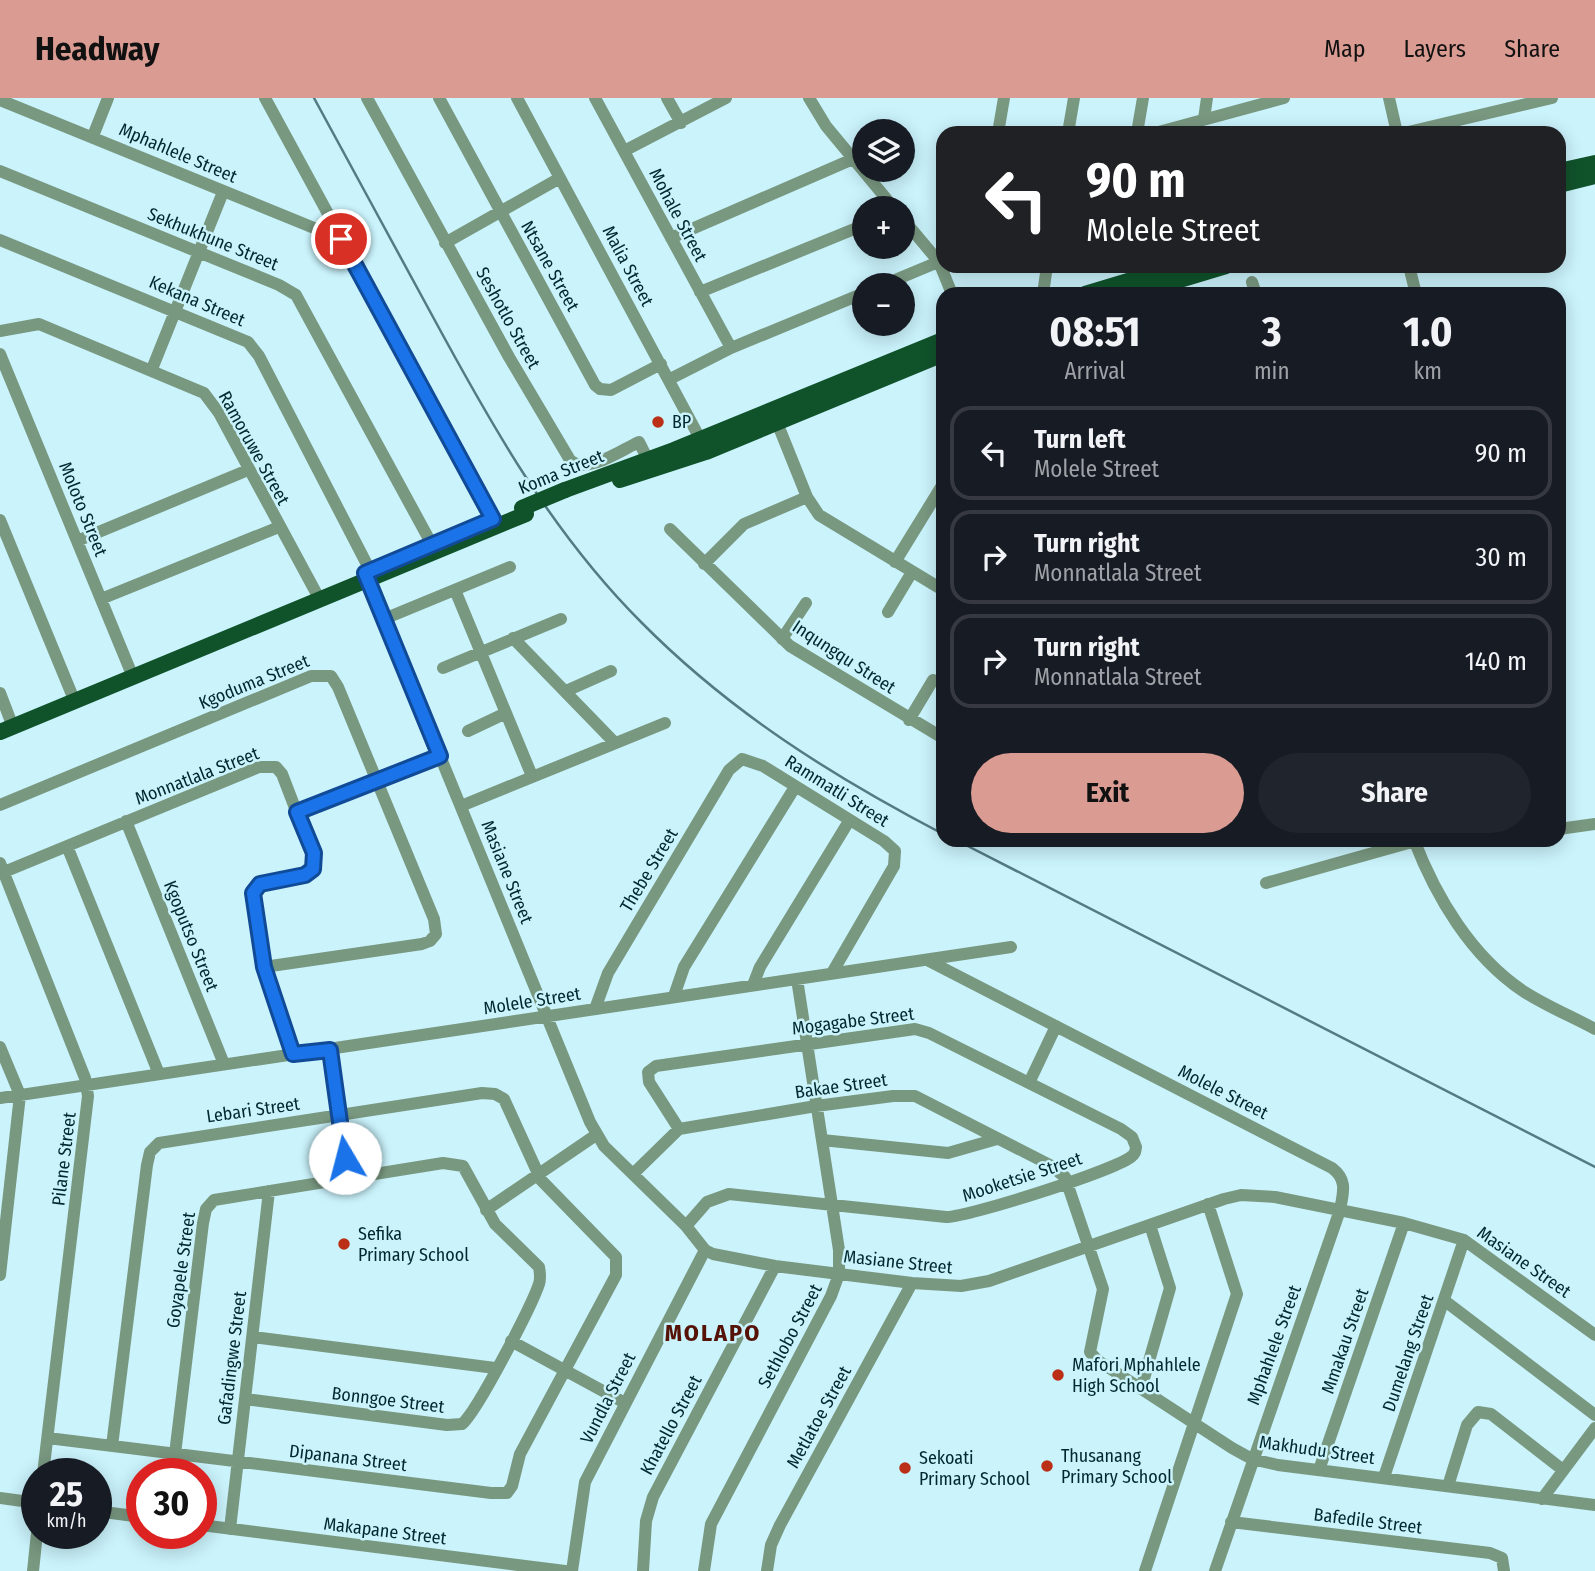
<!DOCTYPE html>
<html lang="en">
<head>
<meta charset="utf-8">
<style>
  body { margin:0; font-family:"Fira Sans Condensed",sans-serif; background:#20242c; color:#f1f3f6; height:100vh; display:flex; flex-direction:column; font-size:26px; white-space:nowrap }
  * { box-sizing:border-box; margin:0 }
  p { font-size:23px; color:#9ea1a6 }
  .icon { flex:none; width:38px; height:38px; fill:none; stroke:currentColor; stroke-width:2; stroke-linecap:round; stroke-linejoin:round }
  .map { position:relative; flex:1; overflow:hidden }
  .details { position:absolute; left:936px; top:189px; width:630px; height:560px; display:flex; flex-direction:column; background:#171b24; border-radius:21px; box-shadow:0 4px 18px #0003 }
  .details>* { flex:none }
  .hud { position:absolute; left:936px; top:28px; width:630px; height:147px; border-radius:21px; box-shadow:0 4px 18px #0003; background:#202124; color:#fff; overflow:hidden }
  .fabs { position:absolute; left:852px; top:21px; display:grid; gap:14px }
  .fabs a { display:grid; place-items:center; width:63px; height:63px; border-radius:50%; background:#171b24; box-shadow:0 4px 18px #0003; font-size:35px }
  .speed { position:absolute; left:21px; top:1360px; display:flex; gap:14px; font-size:35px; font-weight:700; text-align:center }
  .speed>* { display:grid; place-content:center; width:91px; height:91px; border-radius:50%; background:#171b24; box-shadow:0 4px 18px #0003; line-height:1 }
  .speed small { font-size:18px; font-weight:400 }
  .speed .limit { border:10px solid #d22; background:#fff; color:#111 }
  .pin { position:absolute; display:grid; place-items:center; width:60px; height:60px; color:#fff; margin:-30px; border:4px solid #fff; border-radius:50%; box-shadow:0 2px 7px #0007 }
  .me { position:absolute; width:77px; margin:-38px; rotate:352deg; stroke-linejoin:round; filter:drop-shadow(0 0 5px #0008) }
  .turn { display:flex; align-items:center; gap:24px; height:147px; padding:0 35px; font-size:32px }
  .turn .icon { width:91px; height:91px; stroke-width:2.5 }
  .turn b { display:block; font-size:49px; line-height:60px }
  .eta { display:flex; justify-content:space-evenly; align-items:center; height:119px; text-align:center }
  .eta b { font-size:42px; font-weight:700; line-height:49px }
  .cta { display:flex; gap:14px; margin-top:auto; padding:14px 35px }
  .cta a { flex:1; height:80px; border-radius:42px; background:#d99b92; color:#111; font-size:28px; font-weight:700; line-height:80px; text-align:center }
  .cta a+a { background:#20242c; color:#f1f3f6 }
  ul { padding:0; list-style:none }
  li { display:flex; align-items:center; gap:21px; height:94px; margin:0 14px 10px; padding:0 21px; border:4px solid #363941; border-radius:21px }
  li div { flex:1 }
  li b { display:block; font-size:26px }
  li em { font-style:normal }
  header { display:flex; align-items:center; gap:42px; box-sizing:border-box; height:98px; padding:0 35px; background:#d99b92; color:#111 }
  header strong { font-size:33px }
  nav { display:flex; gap:38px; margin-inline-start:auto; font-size:24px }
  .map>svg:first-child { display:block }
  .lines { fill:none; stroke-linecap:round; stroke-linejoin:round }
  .minor { stroke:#799880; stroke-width:12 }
  .major { stroke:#10532b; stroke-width:16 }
  .rail { stroke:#537b83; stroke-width:2.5 }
  .major-bridge { stroke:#10532b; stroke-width:16 }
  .route-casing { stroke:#114b97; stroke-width:18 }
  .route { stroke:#1a73e8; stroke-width:12 }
  .poi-dot { fill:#bb2f17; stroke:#caf3fc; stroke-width:2.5 }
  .labels { text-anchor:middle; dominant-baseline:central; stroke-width:5; stroke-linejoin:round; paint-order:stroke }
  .street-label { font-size:18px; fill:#00282f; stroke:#caf3fc }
  .poi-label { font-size:18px; fill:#00282f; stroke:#caf3fc; text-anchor:start }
  .district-label { font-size:24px; font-weight:bold; letter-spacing:2px; fill:#551207; stroke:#caf3fc }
</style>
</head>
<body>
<header>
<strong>Headway</strong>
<nav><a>Map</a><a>Layers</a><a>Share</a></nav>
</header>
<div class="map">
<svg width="1595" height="1473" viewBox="0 0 1595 1473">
  <rect width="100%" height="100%" fill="#caf3fc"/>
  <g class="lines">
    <!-- minor -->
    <path class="minor" d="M265,0L498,428
      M367,0L509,259L570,362C587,377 621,352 639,344L651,368
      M439,0L595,287L600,291L611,292L661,266
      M517,0L704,348
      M595,0L731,250
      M667,0L681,25
      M809,0L826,28L894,110
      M1389,0L1397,35
      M0,2L341,141
      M1204,21L1207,0
      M998,35L1004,0
      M1068,35L1074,0
      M1137,35L1143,0
      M1155,35L1284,0
      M1404,35L1552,0
      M93,38L108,0
      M624,53L726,0
      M0,73L279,187L296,197L436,454
      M903,121L939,164L952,196
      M671,140L853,61
      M0,142L248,244L259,258L374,480
      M445,145L560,80
      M1409,168L1416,196
      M1252,184L1256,196
      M883,187L943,162
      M700,194L864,127
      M1043,196L1047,168
      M0,233L39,226L204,295L219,315L320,502
      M0,256L133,579
      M152,271L223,94
      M670,281L731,250L864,195
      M774,317L807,399L819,417L943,492
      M0,422L75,604
      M670,431L790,548L943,640
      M77,443L248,372
      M895,464L943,386
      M704,466L744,426L807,399
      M365,475L590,1024L604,1048L686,1128L705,1152L713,1156L775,1168L912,1185L961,1188L989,1183L1224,1101L1241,1097L1275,1099L1404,1125L1464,1142L1595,1237
      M455,492L532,678
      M101,501L279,429
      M888,514L912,474
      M384,521L510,469
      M513,540L615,645
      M782,541L806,505
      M443,570L561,521
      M566,593L611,573
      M0,595L13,629
      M909,622L933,582
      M468,633L506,615
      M0,707L311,578H331L338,589L434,821L436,836L430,843L422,846L264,869
      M461,708L665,625
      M297,714L440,658
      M126,723L224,966
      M1559,731L1595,726
      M1414,742C1436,799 1471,858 1523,893C1546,908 1571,918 1595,931
      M67,748L159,976
      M0,765L85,980L88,998L43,1376
      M4,774L259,669H276L282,676L315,762L310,775L264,784L252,795L264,869L293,956
      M1266,785L1419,742
      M929,863L1332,1070C1348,1082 1343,1095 1340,1112L1215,1473
      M753,887L760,869L849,723
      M674,898L684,869L795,689
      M595,911L608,875L729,672L742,661L763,668L884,743L895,753L894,768L832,875
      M0,949L20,997L0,1177
      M330,952L348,1081
      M1029,985L1056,928
      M0,1000L1011,849
      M679,1031L649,984L648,974L656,968L915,931L929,935L1121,1031L1132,1039L1136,1049C1135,1054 1136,1055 1132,1058C1117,1072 968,1119 946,1119L729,1096L707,1104L686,1128
      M822,1042L948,1055L997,1041
      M633,1076L679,1031L816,1008L893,998H915L1050,1067L1065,1079L1103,1191L1090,1254L1097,1262L1232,1350L1252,1361L1278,1367L1595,1407
      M486,1112L596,1037
      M1445,1203L1595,1317
      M253,1239L495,1270
      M511,1243L625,1305
      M1141,1291L1170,1190L1150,1127
      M48,1340L491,1395H507L512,1388L520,1356L616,1177V1159L541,1082L504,1001L495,996L482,995L159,1045L150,1054L147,1067L112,1348
      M175,1356L203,1125L206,1111L214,1102L443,1065L463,1068L495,1126L539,1169C540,1175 541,1180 539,1186C532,1207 477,1314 462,1326L447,1327L245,1301
      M1319,1372L1404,1125
      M1384,1379L1464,1142
      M1448,1388L1467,1327L1478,1314L1491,1316L1563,1372
      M0,1400L37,1405
      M1542,1401L1595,1330
      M96,1413L142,1419
      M1231,1424L1490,1455L1502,1460L1504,1473
      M201,1427L565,1473
      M230,1431L269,1093
      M33,1473L37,1435
      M572,1473L585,1384L705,1152
      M643,1473L646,1423L653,1399L775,1168
      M704,1473L711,1426L831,1198L839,1176V1152L797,881
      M767,1473L771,1447L780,1427L912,1185
      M1145,1473L1237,1196L1208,1106"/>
    <!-- major -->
    <path class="major" d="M1559,73L1595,65
      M1559,87L1595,78
      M1085,196L1178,168
      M1133,196L1226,168
      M620,382L706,354L943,256
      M565,392L674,352L943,242
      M0,634L526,416"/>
    <!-- rail -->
    <path class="rail" d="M314,0C354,73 393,146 433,219C492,328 552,435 641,524C730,614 832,678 943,736
      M956,742L1595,1069"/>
    <!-- major-bridge -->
    <path class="major-bridge" d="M522,410L565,392"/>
  </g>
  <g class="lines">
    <!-- route casing -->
    <g class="route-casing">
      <path id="route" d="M341,141L493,421L365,475L440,658L297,714L314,755L313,771L305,777L260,786L253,795L264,869L293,956L330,952L345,1060"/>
    </g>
    <!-- route -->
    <use href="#route" class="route"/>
  </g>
  <!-- markers -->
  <g class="poi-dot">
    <circle cx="658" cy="324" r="7"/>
    <circle cx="344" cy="1146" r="7"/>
    <circle cx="1058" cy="1277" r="7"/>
    <circle cx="1047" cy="1368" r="7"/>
    <circle cx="905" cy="1370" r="7"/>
  </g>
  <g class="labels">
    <!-- street labels -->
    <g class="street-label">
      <text transform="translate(178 55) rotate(23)">Mphahlele Street</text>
      <text transform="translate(678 117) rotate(62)">Mohale Street</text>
      <text transform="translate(213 141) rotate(22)">Sekhukhune Street</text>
      <text transform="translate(550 168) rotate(61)">Ntsane Street</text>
      <text transform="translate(628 168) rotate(62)">Malia Street</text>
      <text transform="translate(197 203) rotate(23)">Kekana Street</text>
      <text transform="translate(508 220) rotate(61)">Seshotlo Street</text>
      <text transform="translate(254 350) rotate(61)">Ramoruwe Street</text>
      <text transform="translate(561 374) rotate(-22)">Koma Street</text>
      <text transform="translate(83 411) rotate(68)">Moloto Street</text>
      <text transform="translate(844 559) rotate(33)">Inqungqu Street</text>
      <text transform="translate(254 584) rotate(-22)">Kgoduma Street</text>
      <text transform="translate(197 678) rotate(-21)">Monnatlala Street</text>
      <text transform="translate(837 693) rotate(32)">Rammatli Street</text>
      <text transform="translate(649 772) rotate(-59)">Thebe Street</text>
      <text transform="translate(507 774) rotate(68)">Masiane Street</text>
      <text transform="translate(191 838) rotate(68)">Kgoputso Street</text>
      <text transform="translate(532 903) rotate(-9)">Molele Street</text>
      <text transform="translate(853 923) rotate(-7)">Mogagabe Street</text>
      <text transform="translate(841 988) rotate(-8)">Bakae Street</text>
      <text transform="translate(1223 994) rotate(27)">Molele Street</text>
      <text transform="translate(253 1012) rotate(-8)">Lebari Street</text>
      <text transform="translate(64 1061) rotate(-83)">Pilane Street</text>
      <text transform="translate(1022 1079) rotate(-18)">Mooketsie Street</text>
      <text transform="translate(898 1164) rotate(6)">Masiane Street</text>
      <text transform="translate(1524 1164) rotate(35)">Masiane Street</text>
      <text transform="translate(181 1172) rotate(-82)">Goyapele Street</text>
      <text transform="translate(790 1238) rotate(-62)">Sethlobo Street</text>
      <text transform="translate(1345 1243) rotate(-71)">Mmakau Street</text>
      <text transform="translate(1274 1247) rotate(-70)">Mphahlele Street</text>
      <text transform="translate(1408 1255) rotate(-71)">Dumelang Street</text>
      <text transform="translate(232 1260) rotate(-83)">Gafadingwe Street</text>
      <text transform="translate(608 1300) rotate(-63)">Vundla Street</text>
      <text transform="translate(388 1302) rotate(7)">Bonngoe Street</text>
      <text transform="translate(819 1319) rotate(-61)">Metlatoe Street</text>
      <text transform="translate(671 1327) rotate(-62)">Khatello Street</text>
      <text transform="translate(1317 1352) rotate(8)">Makhudu Street</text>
      <text transform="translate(348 1360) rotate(7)">Dipanana Street</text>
      <text transform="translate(1368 1423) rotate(7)">Bafedile Street</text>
      <text transform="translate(385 1433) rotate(7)">Makapane Street</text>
    </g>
    <!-- poi labels -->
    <g class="poi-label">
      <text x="672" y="324">BP</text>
      <text x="358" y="1136">Sefika<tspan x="358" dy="21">Primary School</tspan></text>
      <text x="1072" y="1267">Mafori Mphahlele<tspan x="1072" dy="21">High School</tspan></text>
      <text x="1061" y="1358">Thusanang<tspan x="1061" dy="21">Primary School</tspan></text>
      <text x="919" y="1360">Sekoati<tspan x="919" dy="21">Primary School</tspan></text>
    </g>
    <!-- district labels -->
    <g class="district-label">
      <text x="713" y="1235">MOLAPO</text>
    </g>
  </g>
</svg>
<div class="fabs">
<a><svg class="icon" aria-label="layers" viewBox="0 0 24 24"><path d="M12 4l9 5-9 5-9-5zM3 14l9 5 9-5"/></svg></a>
<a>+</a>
<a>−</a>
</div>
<div class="speed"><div>25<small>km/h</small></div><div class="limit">30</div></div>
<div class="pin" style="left:341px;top:141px;background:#d93025"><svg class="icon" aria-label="arrive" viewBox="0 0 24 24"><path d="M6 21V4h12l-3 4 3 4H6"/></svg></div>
<svg class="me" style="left:345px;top:1060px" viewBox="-20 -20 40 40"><circle r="19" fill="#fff"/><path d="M0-13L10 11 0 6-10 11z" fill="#1a73e8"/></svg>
<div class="hud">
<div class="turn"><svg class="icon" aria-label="left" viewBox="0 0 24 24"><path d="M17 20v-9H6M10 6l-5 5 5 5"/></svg><div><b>90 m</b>Molele Street</div></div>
</div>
<section class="details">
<div class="eta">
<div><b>08:51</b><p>Arrival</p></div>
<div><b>3</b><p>min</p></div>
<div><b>1.0</b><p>km</p></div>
</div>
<ul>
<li><svg class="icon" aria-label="left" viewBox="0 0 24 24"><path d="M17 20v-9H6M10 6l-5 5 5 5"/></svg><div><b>Turn left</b><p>Molele Street</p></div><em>90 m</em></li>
<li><svg class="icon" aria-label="right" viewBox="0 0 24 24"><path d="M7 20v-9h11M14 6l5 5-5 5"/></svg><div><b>Turn right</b><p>Monnatlala Street</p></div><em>30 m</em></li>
<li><svg class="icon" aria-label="right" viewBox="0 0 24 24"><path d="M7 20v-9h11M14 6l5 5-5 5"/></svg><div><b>Turn right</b><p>Monnatlala Street</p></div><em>140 m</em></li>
</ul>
<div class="cta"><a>Exit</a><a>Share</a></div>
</section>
</div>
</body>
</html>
